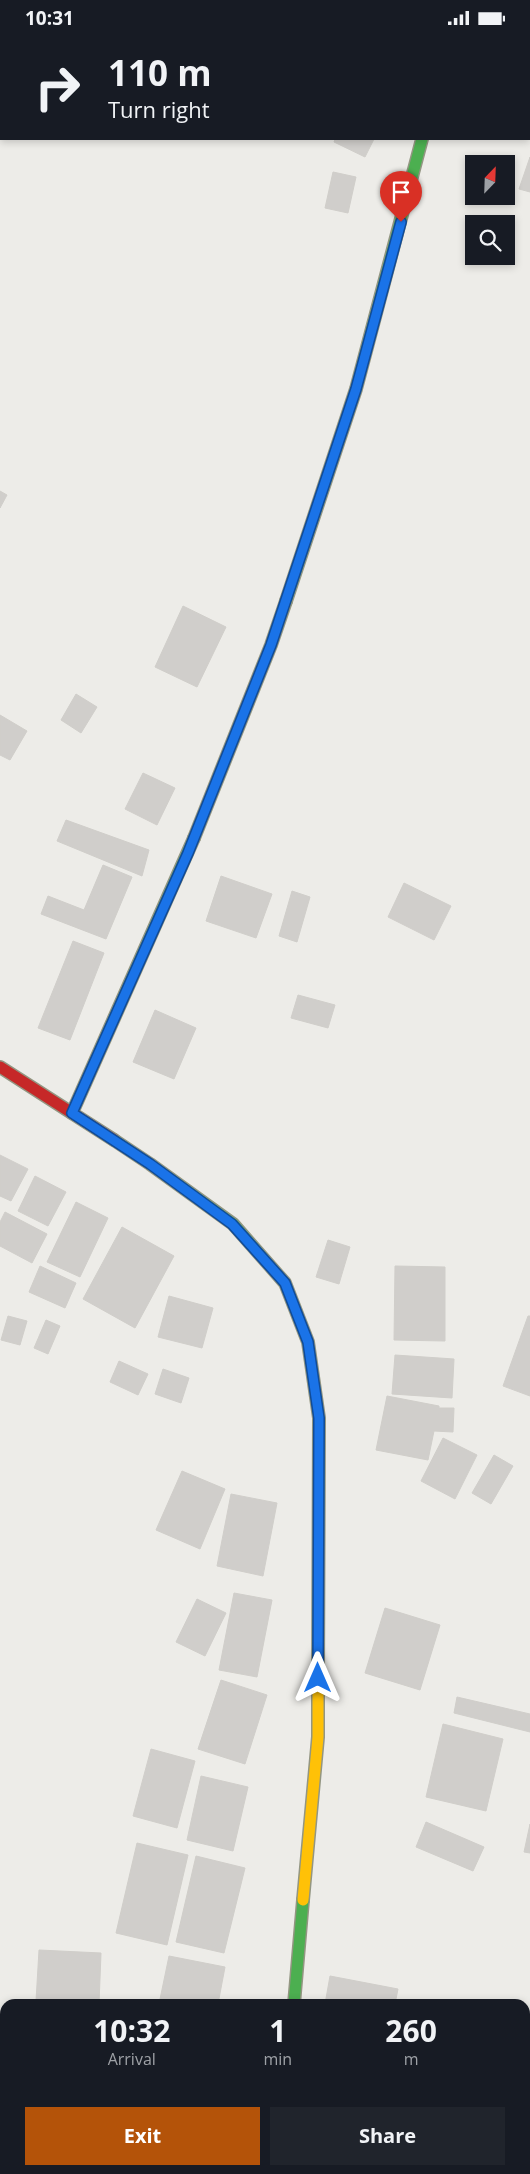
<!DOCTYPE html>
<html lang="en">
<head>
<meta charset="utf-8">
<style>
  body { margin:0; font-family:"Open Sans",sans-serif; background:#20242c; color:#f1f3f6; height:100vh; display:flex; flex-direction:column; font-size:19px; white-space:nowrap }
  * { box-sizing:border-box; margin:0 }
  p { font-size:16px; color:#9ea1a6 }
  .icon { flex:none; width:28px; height:28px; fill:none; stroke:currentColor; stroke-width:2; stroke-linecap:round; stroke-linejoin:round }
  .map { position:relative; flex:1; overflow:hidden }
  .drawer { position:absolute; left:0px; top:1964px; width:530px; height:176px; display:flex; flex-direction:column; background:#171b24; border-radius:15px 15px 0 0; box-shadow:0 2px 8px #0003 }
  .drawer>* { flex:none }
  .guide { position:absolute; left:0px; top:0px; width:530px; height:105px; box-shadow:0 2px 8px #0003; background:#171b24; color:#f1f3f6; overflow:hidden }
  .needle { width:32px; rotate:23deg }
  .fabs { position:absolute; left:465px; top:120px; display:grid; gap:10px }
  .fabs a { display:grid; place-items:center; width:50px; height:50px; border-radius:0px; background:#171b24; box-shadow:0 2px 8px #0003; font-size:25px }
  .pin { position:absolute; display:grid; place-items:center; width:42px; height:42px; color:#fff; margin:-51px -21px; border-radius:50% 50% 50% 0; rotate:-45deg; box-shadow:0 0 5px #0007 }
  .pin .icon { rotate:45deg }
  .me { position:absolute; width:55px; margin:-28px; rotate:0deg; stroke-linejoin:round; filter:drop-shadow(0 0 4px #0008) }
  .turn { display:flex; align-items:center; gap:18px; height:105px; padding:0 25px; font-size:22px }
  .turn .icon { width:65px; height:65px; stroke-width:2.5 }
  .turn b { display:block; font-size:35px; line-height:42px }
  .eta { display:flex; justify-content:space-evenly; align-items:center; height:85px; text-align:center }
  .eta b { font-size:30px; font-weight:700; line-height:35px }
  .button { display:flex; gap:10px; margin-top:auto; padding:10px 25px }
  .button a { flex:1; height:58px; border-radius:0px; background:#b45309; color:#fff; font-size:20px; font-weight:700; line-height:58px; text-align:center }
  .button a+a { background:#20242c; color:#f1f3f6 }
  .status { display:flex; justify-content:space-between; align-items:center; height:35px; padding:0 25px; background:#171b24; direction:ltr }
  .status svg { height:14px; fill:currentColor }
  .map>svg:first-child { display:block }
  .building { fill:#d0cecb; stroke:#d0ceca }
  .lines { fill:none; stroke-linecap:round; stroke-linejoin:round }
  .street-casing { stroke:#c4c4c2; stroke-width:30 }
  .fast-casing { stroke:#939682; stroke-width:14 }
  .slow-casing { stroke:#939682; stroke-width:14 }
  .jam-casing { stroke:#939682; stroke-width:14 }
  .street { stroke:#fcfcfc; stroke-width:28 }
  .fast { stroke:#4caf50; stroke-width:11 }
  .slow { stroke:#ffc107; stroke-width:11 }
  .jam { stroke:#c62828; stroke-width:11 }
  .route-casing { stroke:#114b97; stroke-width:12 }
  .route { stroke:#1a73e8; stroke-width:9 }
</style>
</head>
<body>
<div class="status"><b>10:31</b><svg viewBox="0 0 49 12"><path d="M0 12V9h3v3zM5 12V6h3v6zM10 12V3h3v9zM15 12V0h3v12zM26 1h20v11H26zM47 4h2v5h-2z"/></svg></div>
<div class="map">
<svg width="530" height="2139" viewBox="0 0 530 2139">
  <rect width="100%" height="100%" fill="#edece8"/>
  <!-- building -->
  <path class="building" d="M447,0H490L447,1Z
    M335,104H374L365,122L334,107Z
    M530,122V157L519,154Z
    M333,137L356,142L348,178L325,173Z
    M0,456L7,460L0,473Z
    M183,571L226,592L197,652L155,632Z
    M76,659L97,672L81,698L61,685Z
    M0,680L27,696L10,725L0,720Z
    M143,738L175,753L157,790L125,774Z
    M66,785L149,815L142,841L57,806Z
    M103,830L132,842L106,904L41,879L48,861L84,875Z
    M221,841L272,859L256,903L206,886Z
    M404,848L451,871L434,905L388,882Z
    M292,856L310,862L297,907L279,901Z
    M73,906L104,918L70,1005L38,993Z
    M298,960L335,970L328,993L291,983Z
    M155,975L196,993L174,1044L133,1027Z
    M0,1120L28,1134L11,1166L0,1161Z
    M35,1141L66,1157L48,1191L18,1176Z
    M76,1167L108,1183L80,1242L47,1227Z
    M5,1177L47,1199L32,1228L0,1211V1187Z
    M122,1192L174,1221L135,1293L83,1264Z
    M328,1205L350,1212L339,1249L316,1242Z
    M40,1231L76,1248L65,1273L29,1257Z
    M395,1231L445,1232V1306L394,1305Z
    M169,1261L213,1273L202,1313L158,1302Z
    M8,1281L27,1286L20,1310L1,1305Z
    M528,1281H530V1361L503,1351Z
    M46,1285L60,1291L48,1319L34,1313Z
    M395,1320L454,1324L452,1363L392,1359Z
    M119,1326L148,1339L138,1360L110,1347Z
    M163,1334L189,1343L181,1368L155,1359Z
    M387,1361L439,1371V1373H454L453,1397L434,1396L428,1425L376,1415Z
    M443,1403L477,1420L455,1464L421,1446Z
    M494,1420L513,1431L491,1469L472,1458Z
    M182,1436L225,1454L200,1514L156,1495Z
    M231,1459L277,1468L263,1541L217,1531Z
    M234,1558L272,1565L257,1642L219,1635Z
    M197,1564L226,1578L205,1621L176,1607Z
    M385,1573L440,1590L420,1655L365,1638Z
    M221,1645L267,1660L245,1729L198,1714Z
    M457,1662L530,1679V1697L454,1678Z
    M443,1689L503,1704L486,1776L426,1762Z
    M151,1714L195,1726L177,1793L133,1781Z
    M201,1741L248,1752L233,1816L187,1805Z
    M426,1787L484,1812L473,1836L416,1812Z
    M530,1789V1818L524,1817Z
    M137,1808L188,1820L167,1910L116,1898Z
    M196,1821L245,1833L224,1918L176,1907Z
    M39,1915L101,1918L99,1969L36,1966Z
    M169,1921L225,1932L218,1969H159Z
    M330,1941L398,1954L395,1969H325Z
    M5,1982V2048L0,2046V1995Z"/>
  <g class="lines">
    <!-- street casing -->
    <g class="street-casing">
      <path id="street" d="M433,1V0
        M370,2135L379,2139"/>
    </g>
    <!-- fast casing -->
    <g class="fast-casing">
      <path id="fast" d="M286,566L356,354L422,104
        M72,1078L194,803
        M114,1105L150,1129L233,1189L285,1248L308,1307L319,1383L318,1650
        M294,1969L303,1865
        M282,2135V2139"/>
    </g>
    <!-- slow casing -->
    <g class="slow-casing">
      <path id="slow" d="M194,803L271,610L286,566
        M303,1865L318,1702V1650"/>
    </g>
    <!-- jam casing -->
    <g class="jam-casing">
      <path id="jam" d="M0,1032L114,1105"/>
    </g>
    <!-- street -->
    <use href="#street" class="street"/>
    <!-- fast -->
    <use href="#fast" class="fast"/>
    <!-- slow -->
    <use href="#slow" class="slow"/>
    <!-- jam -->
    <use href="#jam" class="jam"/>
  </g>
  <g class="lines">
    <!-- route casing -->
    <g class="route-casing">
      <path id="route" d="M318,1643L319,1383L308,1307L285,1248L232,1189L150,1129L72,1078L188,818L271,610L356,354L401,187"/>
    </g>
    <!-- route -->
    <use href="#route" class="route"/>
  </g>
</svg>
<div class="fabs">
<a><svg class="needle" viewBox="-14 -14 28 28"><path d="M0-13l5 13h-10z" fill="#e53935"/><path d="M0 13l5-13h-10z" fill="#9ea1a6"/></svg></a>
<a><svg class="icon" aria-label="search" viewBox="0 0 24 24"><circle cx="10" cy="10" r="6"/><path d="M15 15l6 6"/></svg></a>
</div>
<div class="pin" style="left:401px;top:187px;background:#d93025"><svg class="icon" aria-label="arrive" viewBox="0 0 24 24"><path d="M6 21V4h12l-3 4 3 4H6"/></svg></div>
<svg class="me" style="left:318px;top:1643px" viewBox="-20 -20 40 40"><path d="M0-17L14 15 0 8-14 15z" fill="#1a73e8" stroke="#fff" stroke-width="4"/></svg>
<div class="guide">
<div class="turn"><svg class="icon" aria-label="right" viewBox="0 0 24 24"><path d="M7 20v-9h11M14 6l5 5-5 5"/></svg><div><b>110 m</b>Turn right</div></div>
</div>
<section class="drawer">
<div class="eta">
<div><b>10:32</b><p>Arrival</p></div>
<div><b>1</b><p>min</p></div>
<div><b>260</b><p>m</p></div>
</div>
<div class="button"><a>Exit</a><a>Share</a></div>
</section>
</div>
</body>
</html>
